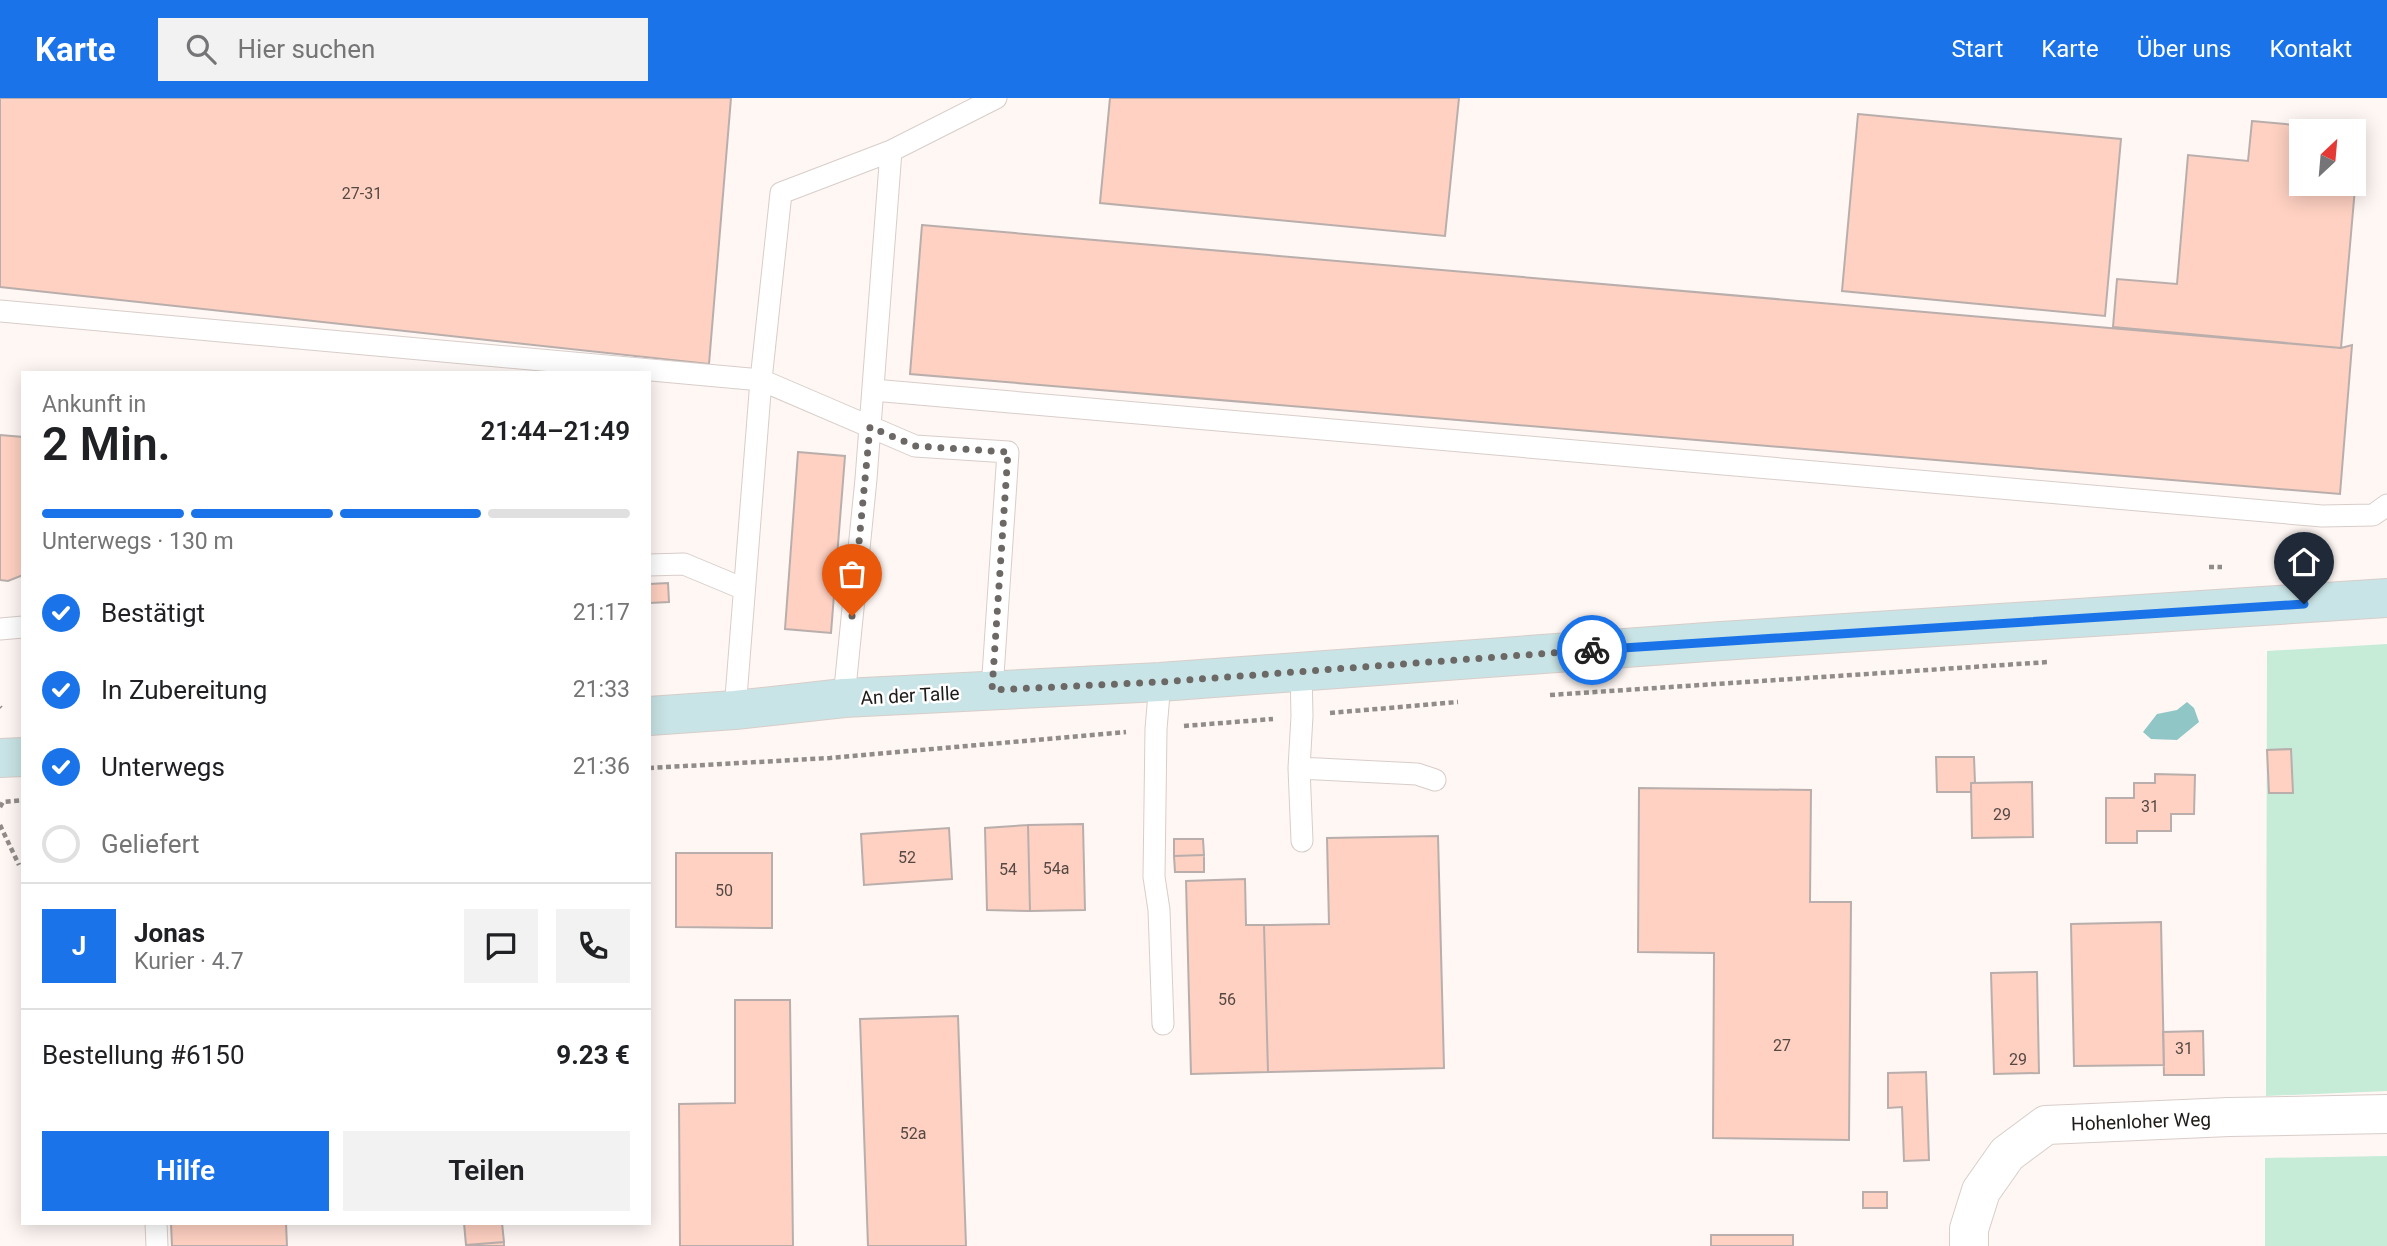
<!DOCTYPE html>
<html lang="de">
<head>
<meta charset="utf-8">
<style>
  :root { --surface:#fff; --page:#f2f2f2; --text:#202124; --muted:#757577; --line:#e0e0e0; --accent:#1a73e8 }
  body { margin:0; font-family:Roboto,sans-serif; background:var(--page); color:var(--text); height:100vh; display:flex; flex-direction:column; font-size:26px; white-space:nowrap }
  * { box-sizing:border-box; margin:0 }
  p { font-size:23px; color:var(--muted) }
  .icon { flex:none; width:38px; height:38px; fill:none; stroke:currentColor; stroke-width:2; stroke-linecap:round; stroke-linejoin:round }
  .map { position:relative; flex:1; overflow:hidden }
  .panel { position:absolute; left:21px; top:273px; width:630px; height:854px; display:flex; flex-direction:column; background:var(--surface); border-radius:0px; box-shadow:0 4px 18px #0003 }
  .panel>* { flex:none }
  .needle { width:46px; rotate:26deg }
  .buttons { position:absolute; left:2289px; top:21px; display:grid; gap:14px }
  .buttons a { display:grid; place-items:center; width:77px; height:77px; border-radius:0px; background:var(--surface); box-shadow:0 4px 18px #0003; font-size:35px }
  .pin { position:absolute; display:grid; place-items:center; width:60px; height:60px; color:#fff; margin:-72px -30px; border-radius:50% 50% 50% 0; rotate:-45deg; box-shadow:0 0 7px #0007 }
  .pin .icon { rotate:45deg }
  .courier { position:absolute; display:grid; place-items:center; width:70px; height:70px; margin:-35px; border:5px solid #1a73e8; border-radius:50%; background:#fff; color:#222; box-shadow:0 2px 9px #0007 }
  .overview em { font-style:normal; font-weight:600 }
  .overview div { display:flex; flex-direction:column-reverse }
  .overview { display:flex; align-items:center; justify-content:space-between; height:119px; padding:0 21px }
  h1 { font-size:46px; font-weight:600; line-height:52px }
  .bar { display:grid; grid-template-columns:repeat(4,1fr); gap:10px 7px; align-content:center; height:84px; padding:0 21px }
  .bar i { height:9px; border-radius:5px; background:var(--line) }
  .bar .on { background:var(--accent) }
  .bar p { grid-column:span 4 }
  .line { display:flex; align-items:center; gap:18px; padding:0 21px; border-top:2px solid var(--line) }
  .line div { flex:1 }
  .round { display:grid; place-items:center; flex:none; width:74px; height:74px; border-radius:0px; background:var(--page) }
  ol { padding:0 21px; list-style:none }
  li { display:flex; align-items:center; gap:21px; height:77px }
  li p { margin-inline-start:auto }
  li .icon { padding:7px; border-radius:50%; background:var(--accent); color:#fff; stroke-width:4 }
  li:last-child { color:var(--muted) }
  li i { width:38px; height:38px; border:4px solid var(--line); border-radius:50% }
  .action { display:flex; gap:14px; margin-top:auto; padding:14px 21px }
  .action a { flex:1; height:80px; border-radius:0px; background:var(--accent); color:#fff; font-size:28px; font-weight:600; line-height:80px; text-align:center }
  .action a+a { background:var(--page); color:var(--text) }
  header { display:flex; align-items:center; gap:42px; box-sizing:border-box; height:98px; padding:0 35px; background:var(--accent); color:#fff }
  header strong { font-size:33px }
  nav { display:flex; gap:38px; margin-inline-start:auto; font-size:24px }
  .search { width:490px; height:63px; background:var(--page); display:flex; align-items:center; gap:18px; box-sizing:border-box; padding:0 24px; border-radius:0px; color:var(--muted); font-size:26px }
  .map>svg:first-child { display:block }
  .green { fill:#c6ebd7 }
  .water { fill:#91c6c7 }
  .building { fill:#fed1c2; stroke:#b9aeab; stroke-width:2; fill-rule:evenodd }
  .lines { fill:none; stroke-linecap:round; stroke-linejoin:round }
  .lane-casing { stroke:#d8cdc9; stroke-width:23 }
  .street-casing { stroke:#d8cdc9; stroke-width:40 }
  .secondary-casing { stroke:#d8cdc9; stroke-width:40 }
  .path { stroke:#918c8a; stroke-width:4.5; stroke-dasharray:5 3.5; stroke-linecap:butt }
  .lane { stroke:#fff; stroke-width:21 }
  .street { stroke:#fff; stroke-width:38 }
  .secondary { stroke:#c9e4e6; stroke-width:38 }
  .done { stroke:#6c6866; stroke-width:7; stroke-dasharray:0 12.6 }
  .route { stroke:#1a73e8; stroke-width:9 }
  .labels { text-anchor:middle; stroke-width:5; stroke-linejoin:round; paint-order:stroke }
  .number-label { font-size:16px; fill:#564843 }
  .street-label { font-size:19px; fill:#1e1b19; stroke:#fff }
</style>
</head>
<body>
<header>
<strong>Karte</strong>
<div class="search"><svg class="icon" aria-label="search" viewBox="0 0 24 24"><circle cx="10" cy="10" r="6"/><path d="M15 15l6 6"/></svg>Hier suchen</div>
<nav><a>Start</a><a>Karte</a><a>Über uns</a><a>Kontakt</a></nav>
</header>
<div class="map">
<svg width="2387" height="1148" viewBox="0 0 2387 1148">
  <rect width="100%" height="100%" fill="#fef7f4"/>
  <path class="green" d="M2387,546V993L2266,998L2267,553Z
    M2387,1058V1148H2265V1060Z"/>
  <path class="water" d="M2187,604L2194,610L2199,624L2177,642L2151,641L2143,634L2157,616L2177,612Z"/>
  <path class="building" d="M0,0H731L709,266L0,189Z
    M1110,0H1459L1445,138L1100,105Z
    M1858,16L2121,41L2105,218L1842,193Z
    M2252,23L2360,33L2341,250L2113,229L2117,181L2177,186L2188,57L2248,63ZM2301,33H2354V86H2301Z
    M922,127L2341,250L2352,247L2340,396L910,276Z
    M0,337L23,339V477L8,483L0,482Z
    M798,354L845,358L831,535L785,531Z
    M668,485L669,504L649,505V486Z
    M2291,651L2293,695H2269L2267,652Z
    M1936,659H1974L1975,685H1971V694H1937Z
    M2155,676L2195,677L2194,716H2171V733H2137V745H2106V700H2134V685H2155Z
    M2032,684L2033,739L1972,740L1971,685Z
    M1639,690L1811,692L1810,804H1851L1849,1042L1713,1040L1714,855L1638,854Z
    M1083,726L1085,812L1030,813L1028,727Z
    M1028,727L1030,813L987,812L985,730Z
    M949,730L952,781L864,787L861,736Z
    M1438,738L1444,970L1268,974L1264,827L1329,826L1327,740Z
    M1174,741H1203L1204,757L1174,758Z
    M676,755H772V830L676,829Z
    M1204,757V774H1175L1174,758Z
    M1245,781L1246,827H1264L1268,974L1191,976L1186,783Z
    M2161,824L2164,967L2074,968L2071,826Z
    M2037,874L2039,975L1994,976L1991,875Z
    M735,902H790L793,1148H680L679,1006L735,1005Z
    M958,918L966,1148H868L860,921Z
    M2203,933L2204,977H2164L2163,934Z
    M1926,974L1929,1062L1904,1063L1902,1009L1888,1010V975Z
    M1863,1094H1887V1110H1863Z
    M171,1125H286L287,1148H172Z
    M464,1125H502L504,1144L466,1147Z
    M1711,1137H1793V1148H1711Z
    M504,1144V1148L466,1147Z"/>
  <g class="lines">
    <g class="lane-casing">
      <path id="lane" d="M0,213L761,282L781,95L891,53L996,0
        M873,292L2322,418L2373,417L2387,407
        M649,467L684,466L744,491
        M0,531L23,529
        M1301,572L1302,618L1299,670L1417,676L1435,682
        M1160,584L1156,631L1154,779L1159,812L1163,926
        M844,600L866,381L891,53
        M735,612L761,282L915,348L1008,354L992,592
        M1299,670L1302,743
        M156,1125L157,1148"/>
    </g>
    <g class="street-casing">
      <path id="street" d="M1969,1148V1131L1981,1093L2007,1056L2046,1027L2229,1019L2387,1016"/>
    </g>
    <g class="secondary-casing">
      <path id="secondary" d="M649,618L735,612L844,600L1160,584L1721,543L2387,500
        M0,660L23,659"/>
    </g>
    <path class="path" d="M2209,469H2222
      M1550,597L2048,564
      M0,609L1,610
      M1330,615L1458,604
      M1184,628L1273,621
      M649,670L830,660L1126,634
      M0,709L3,704L23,702
      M0,727L19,767"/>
    <use href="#lane" class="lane"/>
    <use href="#street" class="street"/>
    <use href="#secondary" class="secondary"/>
  </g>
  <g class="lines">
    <path class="done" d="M852,518L870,329L915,348L1008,354L992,592L1160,584L1592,552"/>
    <path class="route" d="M1592,552L2304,506"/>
  </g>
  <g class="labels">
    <g class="number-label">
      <text x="362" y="101">27-31</text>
      <text x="2150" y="714">31</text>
      <text x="2002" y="722">29</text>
      <text x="907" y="765">52</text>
      <text x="1056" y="776">54a</text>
      <text x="1008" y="777">54</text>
      <text x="724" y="798">50</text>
      <text x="1227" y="907">56</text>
      <text x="1782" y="953">27</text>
      <text x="2184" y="956">31</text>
      <text x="2018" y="967">29</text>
      <text x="913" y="1041">52a</text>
    </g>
    <g class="street-label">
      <text transform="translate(910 597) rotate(-3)" y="7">An der Talle</text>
      <text transform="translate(2141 1023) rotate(-2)" y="7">Hohenloher Weg</text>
    </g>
  </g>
</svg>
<div class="buttons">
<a><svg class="needle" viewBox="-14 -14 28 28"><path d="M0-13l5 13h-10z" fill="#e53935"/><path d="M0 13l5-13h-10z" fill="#757577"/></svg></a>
</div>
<div class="pin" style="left:852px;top:518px;background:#ea580c"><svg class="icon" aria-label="bag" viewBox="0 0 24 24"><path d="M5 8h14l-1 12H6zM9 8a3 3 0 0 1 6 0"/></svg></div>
<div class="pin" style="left:2304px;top:506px;background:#1f2937"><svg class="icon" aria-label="home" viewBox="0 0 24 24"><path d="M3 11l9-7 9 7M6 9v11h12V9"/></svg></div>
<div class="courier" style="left:1592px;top:552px"><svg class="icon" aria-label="bike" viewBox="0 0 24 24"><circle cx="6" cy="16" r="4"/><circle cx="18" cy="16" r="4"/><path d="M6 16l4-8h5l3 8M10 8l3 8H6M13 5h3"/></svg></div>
<section class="panel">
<div class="overview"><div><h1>2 Min.</h1><p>Ankunft in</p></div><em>21:44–21:49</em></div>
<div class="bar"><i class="on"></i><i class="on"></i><i class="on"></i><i></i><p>Unterwegs · 130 m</p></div>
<ol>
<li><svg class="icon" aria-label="check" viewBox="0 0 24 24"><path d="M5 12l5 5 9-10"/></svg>Bestätigt<p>21:17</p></li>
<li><svg class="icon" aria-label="check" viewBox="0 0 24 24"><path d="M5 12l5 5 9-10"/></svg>In Zubereitung<p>21:33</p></li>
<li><svg class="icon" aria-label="check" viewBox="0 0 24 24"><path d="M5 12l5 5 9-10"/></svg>Unterwegs<p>21:36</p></li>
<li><i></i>Geliefert</li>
</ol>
<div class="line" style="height:126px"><b class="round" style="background:var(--accent);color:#fff">J</b><div><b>Jonas</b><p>Kurier · 4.7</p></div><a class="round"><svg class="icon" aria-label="chat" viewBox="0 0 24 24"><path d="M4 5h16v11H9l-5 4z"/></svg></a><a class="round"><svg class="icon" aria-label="phone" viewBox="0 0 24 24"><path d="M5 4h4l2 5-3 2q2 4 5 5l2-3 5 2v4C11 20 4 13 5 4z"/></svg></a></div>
<div class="line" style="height:91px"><div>Bestellung #6150</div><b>9.23 €</b></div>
<div class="action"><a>Hilfe</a><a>Teilen</a></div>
</section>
</div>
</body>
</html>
